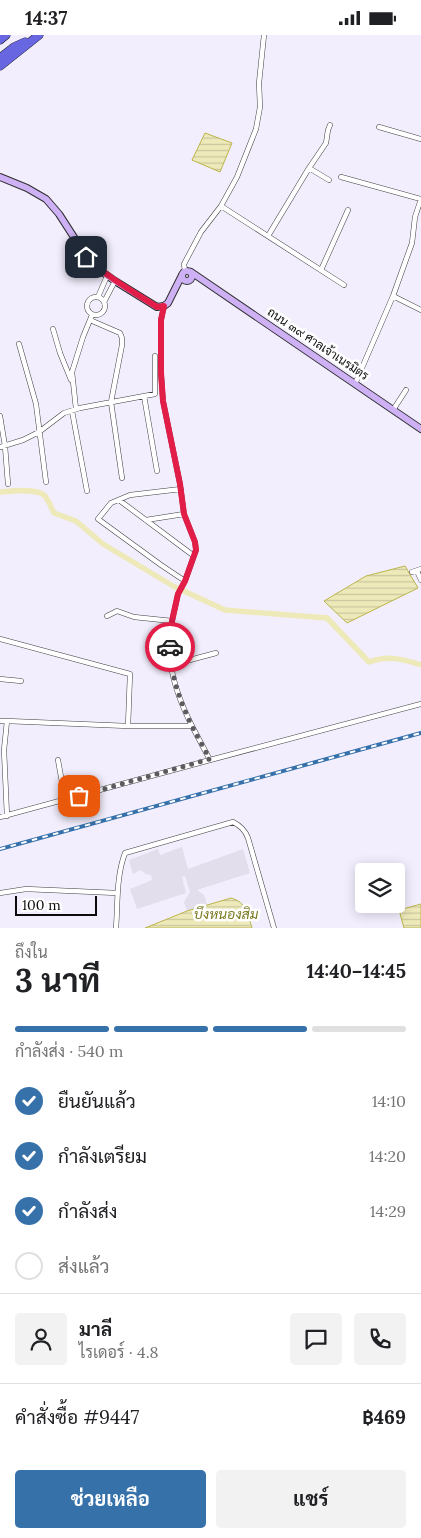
<!DOCTYPE html>
<html lang="th">
<head>
<meta charset="utf-8">
<style>
  :root { --surface:#fff; --page:#f2f2f2; --text:#202124; --muted:#757577; --line:#e0e0e0; --accent:#3771aa }
  body { margin:0; font-family:Lora,Sarabun,serif; background:var(--page); color:var(--text); height:100vh; display:flex; flex-direction:column; font-size:19px; white-space:nowrap }
  * { box-sizing:border-box; margin:0 }
  p { font-size:16px; color:var(--muted) }
  .icon { flex:none; width:28px; height:28px; fill:none; stroke:currentColor; stroke-width:2; stroke-linecap:round; stroke-linejoin:round }
  .map { position:relative; height:893px; overflow:hidden }
  .sheet { display:flex; flex-direction:column; background:var(--surface); flex:1 }
  .sheet>* { flex:none }
  .fabs { position:absolute; left:355px; top:828px; display:grid; gap:10px }
  .fabs a { display:grid; place-items:center; width:50px; height:50px; border-radius:5px; background:var(--surface); box-shadow:0 2px 12px #0003; font-size:25px }
  .scale { position:absolute; left:15px; bottom:12px; width:82px; box-sizing:border-box; padding-left:5px; border:2px solid #0c0c0c; border-top:0; font-size:14px; line-height:18px; white-space:nowrap; color:#0c0c0c; -webkit-text-stroke:4px #fff; paint-order:stroke }
  .pin { position:absolute; display:grid; place-items:center; width:42px; height:42px; color:#fff; margin:-21px; border-radius:10px; box-shadow:0 2px 8px #0006 }
  .courier { position:absolute; display:grid; place-items:center; width:50px; height:50px; margin:-25px; border:4px solid #e11d48; border-radius:50%; background:#fff; color:#222; box-shadow:0 1px 6px #0007 }
  .summary em { font-style:normal; font-weight:700 }
  .summary div { display:flex; flex-direction:column-reverse }
  .summary { display:flex; align-items:center; justify-content:space-between; height:85px; padding:0 15px }
  h1 { font-size:32px; font-weight:700; line-height:38px }
  .bar { display:grid; grid-template-columns:repeat(4,1fr); gap:8px 5px; align-content:center; height:60px; padding:0 15px }
  .bar i { height:6px; border-radius:4px; background:var(--line) }
  .bar .selected { background:var(--accent) }
  .bar p { grid-column:span 4 }
  .line { display:flex; align-items:center; gap:12px; padding:0 15px; border-top:1px solid var(--line) }
  .line div { flex:1 }
  .round { display:grid; place-items:center; flex:none; width:52px; height:52px; border-radius:5px; background:var(--page) }
  ol { padding:0 15px; list-style:none }
  li { display:flex; align-items:center; gap:15px; height:55px }
  li p { margin-inline-start:auto }
  li .icon { padding:5px; border-radius:50%; background:var(--accent); color:#fff; stroke-width:4 }
  li:last-child { color:var(--muted) }
  li i { width:28px; height:28px; border:2px solid var(--line); border-radius:50% }
  .button { display:flex; gap:10px; margin-top:auto; padding:10px 15px }
  .button a { flex:1; height:58px; border-radius:5px; background:var(--accent); color:#fff; font-size:20px; font-weight:700; line-height:58px; text-align:center }
  .button a+a { background:var(--page); color:var(--text) }
  .status { display:flex; justify-content:space-between; align-items:center; height:35px; padding:0 25px; background:var(--surface); direction:ltr }
  .status svg { height:14px; fill:currentColor }
  .map>svg:first-child { display:block }
  .plaza { fill:#e2deec }
  .water { fill:url(#water-rules); stroke:#bbb54a }
  .lines { fill:none; stroke-linecap:round; stroke-linejoin:round }
  .canal { stroke:#eee9b9; stroke-width:5.5 }
  .street-casing { stroke:#3f3f3f; stroke-width:5.5 }
  .secondary-casing { stroke:#2e2e2e; stroke-width:8 }
  .highway-casing { stroke:#1d1d1d; stroke-width:9 }
  .street { stroke:#fff; stroke-width:4.5 }
  .secondary { stroke:#ceb1f4; stroke-width:6 }
  .highway { stroke:#6867e1; stroke-width:8 }
  .rail-casing { stroke:#3771aa; stroke-width:4 }
  .rail { stroke:#fff; stroke-width:2; stroke-dasharray:5.5; stroke-linecap:butt }
  .done { stroke:#5d5b60; stroke-width:5; stroke-dasharray:0 9 }
  .route { stroke:#e11d48; stroke-width:6 }
  .labels { text-anchor:middle; stroke-width:5; stroke-linejoin:round; paint-order:stroke }
  .street-label { font-size:12px; fill:#0c0c0c; stroke:#fff }
  .water-label { font-size:14px; font-style:italic; fill:#7a7923; stroke:#fff }
</style>
</head>
<body>
<div class="status"><b>14:37</b><svg viewBox="0 0 49 12"><path d="M0 12V9h3v3zM5 12V6h3v6zM10 12V3h3v9zM15 12V0h3v12zM26 1h20v11H26zM47 4h2v5h-2z"/></svg></div>
<div class="map">
<svg width="421" height="893" viewBox="0 0 421 893">
  <defs>
    <pattern id="water-rules" width="6" height="5" patternUnits="userSpaceOnUse" patternTransform="scale(1.25)"><rect width="6" height="5" fill="#eee9b9"/><path d="M0 2.5h6" fill="none" stroke="#cbc79e"/></pattern>
  </defs>
  <rect width="100%" height="100%" fill="#f3eefd"/>
  <path class="plaza" d="M182,812L188,834L243,814L250,838L197,855L204,860L207,869L187,876L184,867L190,857L185,841L182,842L186,858L137,874L130,854L152,845L151,840L145,839L141,835L133,839L129,825L158,814L160,820Z"/>
  <path class="water" d="M205,98L232,108L220,137L192,125Z
    M405,531L418,553L347,588L324,566L366,541Z
    M231,863C246,867 248,879 252,893H145L187,876Z
    M421,869V893H404L399,875Z"/>
  <g class="lines">
    <path class="canal" d="M0,457C11,456 35,453 44,460C48,464 51,472 54,478L76,486L103,509L173,551L225,575L327,583L369,627C389,620 402,624 421,630"/>
    <g class="street-casing">
      <path id="street" d="M379,92L421,104
        M309,133L329,145
        M341,142L421,164
        M221,171L237,142L256,94L260,72L259,48L264,0
        M268,201L309,133L326,108L328,95L330,90
        M321,235L348,175
        M185,236L184,229L201,197L221,171L344,250
        M393,261L421,275
        M87 271a9 9 0 1 1 18 0a9 9 0 1 1-18 0Z
        M98,262L107,241
        M104,267L115,246
        M164,271L161,285V338L163,366L180,449L184,479L195,507L196,515L185,546L178,559L172,586
        M90,285L120,298L122,303V310L111,367L122,443
        M53,294L60,318L71,345
        M19,309L36,369L46,447
        M355,349L393,261L412,208L415,182L421,164
        M144,361L157,436
        M76,374L72,337L83,302L92,280
        M393,375L406,355
        M72,376L87,456
        M0,381L5,411L8,449
        M0,412L23,405L39,397L64,378L80,373L155,359V321
        M181,454L130,460L111,468L98,484L161,530L185,546
        M119,465L194,521
        M146,485L184,479
        M417,536L421,545
        M412,537L421,534
        M107,581L117,576L134,582L172,586L170,614L171,630
        M0,604L130,639L128,691L7,686
        M0,644L21,646
        M0,686H7L4,715L7,781
        M192,691C182,671 174,652 171,630L216,618
        M58,725L65,764
        M210,725L421,669
        M0,782L210,725L192,691H128
        M0,858L26,854L117,858
        M116,893C118,868 116,842 125,818L233,787C241,791 245,795 248,803L274,893"/>
    </g>
    <g class="secondary-casing">
      <path id="secondary" d="M0,142L27,153L46,164L59,179L86,221L98,234L115,246L157,272L164,271L168,268L182,240
        M182 241a5 5 0 1 1 10 0a5 5 0 1 1-10 0Z
        M191,237L421,394"/>
    </g>
    <g class="highway-casing">
      <path id="highway" d="M0,5L6,0
        M0,23L14,12L25,7
        M0,31L39,0"/>
    </g>
    <use href="#street" class="street"/>
    <use href="#secondary" class="secondary"/>
    <use href="#highway" class="highway"/>
    <g class="rail-casing">
      <path id="rail" d="M0,814L421,698"/>
    </g>
    <use href="#rail" class="rail"/>
  </g>
  <g class="lines">
    <path class="done" d="M79,761L210,724C190,689 171,654 170,612"/>
    <path class="route" d="M86,222C107,242 132,256 157,272L164,271L161,285V338L163,366L180,449L184,479L195,507L196,515L185,546L178,559L172,586L170,612"/>
  </g>
  <g class="labels">
    <g class="street-label">
      <text transform="translate(318 309) rotate(34)" y="4">ถนน ๓๙ ศาลเจ้าเนรมิตร</text>
    </g>
    <g class="water-label">
      <text x="226" y="884">บึงหนองสิม</text>
    </g>
  </g>
</svg>
<div class="fabs">
<a><svg class="icon" aria-label="layers" viewBox="0 0 24 24"><path d="M12 4l9 5-9 5-9-5zM3 14l9 5 9-5"/></svg></a>
</div>
<div class="scale">100 m</div>
<div class="pin" style="left:79px;top:761px;background:#ea580c"><svg class="icon" aria-label="bag" viewBox="0 0 24 24"><path d="M5 8h14l-1 12H6zM9 8a3 3 0 0 1 6 0"/></svg></div>
<div class="pin" style="left:86px;top:222px;background:#1f2937"><svg class="icon" aria-label="home" viewBox="0 0 24 24"><path d="M3 11l9-7 9 7M6 9v11h12V9"/></svg></div>
<div class="courier" style="left:170px;top:612px"><svg class="icon" aria-label="car" viewBox="0 0 24 24"><path d="M5 17H2v-5l4-1 3-4h7l3 4 3 1v5h-3M9 17h6M6 11h13"/><circle cx="7" cy="17" r="2"/><circle cx="17" cy="17" r="2"/></svg></div>
</div>
<section class="sheet">
<div class="summary"><div><h1>3 นาที</h1><p>ถึงใน</p></div><em>14:40–14:45</em></div>
<div class="bar"><i class="selected"></i><i class="selected"></i><i class="selected"></i><i></i><p>กำลังส่ง · 540 m</p></div>
<ol>
<li><svg class="icon" aria-label="check" viewBox="0 0 24 24"><path d="M5 12l5 5 9-10"/></svg>ยืนยันแล้ว<p>14:10</p></li>
<li><svg class="icon" aria-label="check" viewBox="0 0 24 24"><path d="M5 12l5 5 9-10"/></svg>กำลังเตรียม<p>14:20</p></li>
<li><svg class="icon" aria-label="check" viewBox="0 0 24 24"><path d="M5 12l5 5 9-10"/></svg>กำลังส่ง<p>14:29</p></li>
<li><i></i>ส่งแล้ว</li>
</ol>
<div class="line" style="height:90px"><a class="round"><svg class="icon" aria-label="person" viewBox="0 0 24 24"><circle cx="12" cy="8" r="4"/><path d="M4 21q1-7 8-7t8 7"/></svg></a><div><b>มาลี</b><p>ไรเดอร์ · 4.8</p></div><a class="round"><svg class="icon" aria-label="chat" viewBox="0 0 24 24"><path d="M4 5h16v11H9l-5 4z"/></svg></a><a class="round"><svg class="icon" aria-label="phone" viewBox="0 0 24 24"><path d="M5 4h4l2 5-3 2q2 4 5 5l2-3 5 2v4C11 20 4 13 5 4z"/></svg></a></div>
<div class="line" style="height:65px"><div>คำสั่งซื้อ #9447</div><b>฿469</b></div>
<div class="button"><a>ช่วยเหลือ</a><a>แชร์</a></div>
</section>
</body>
</html>
